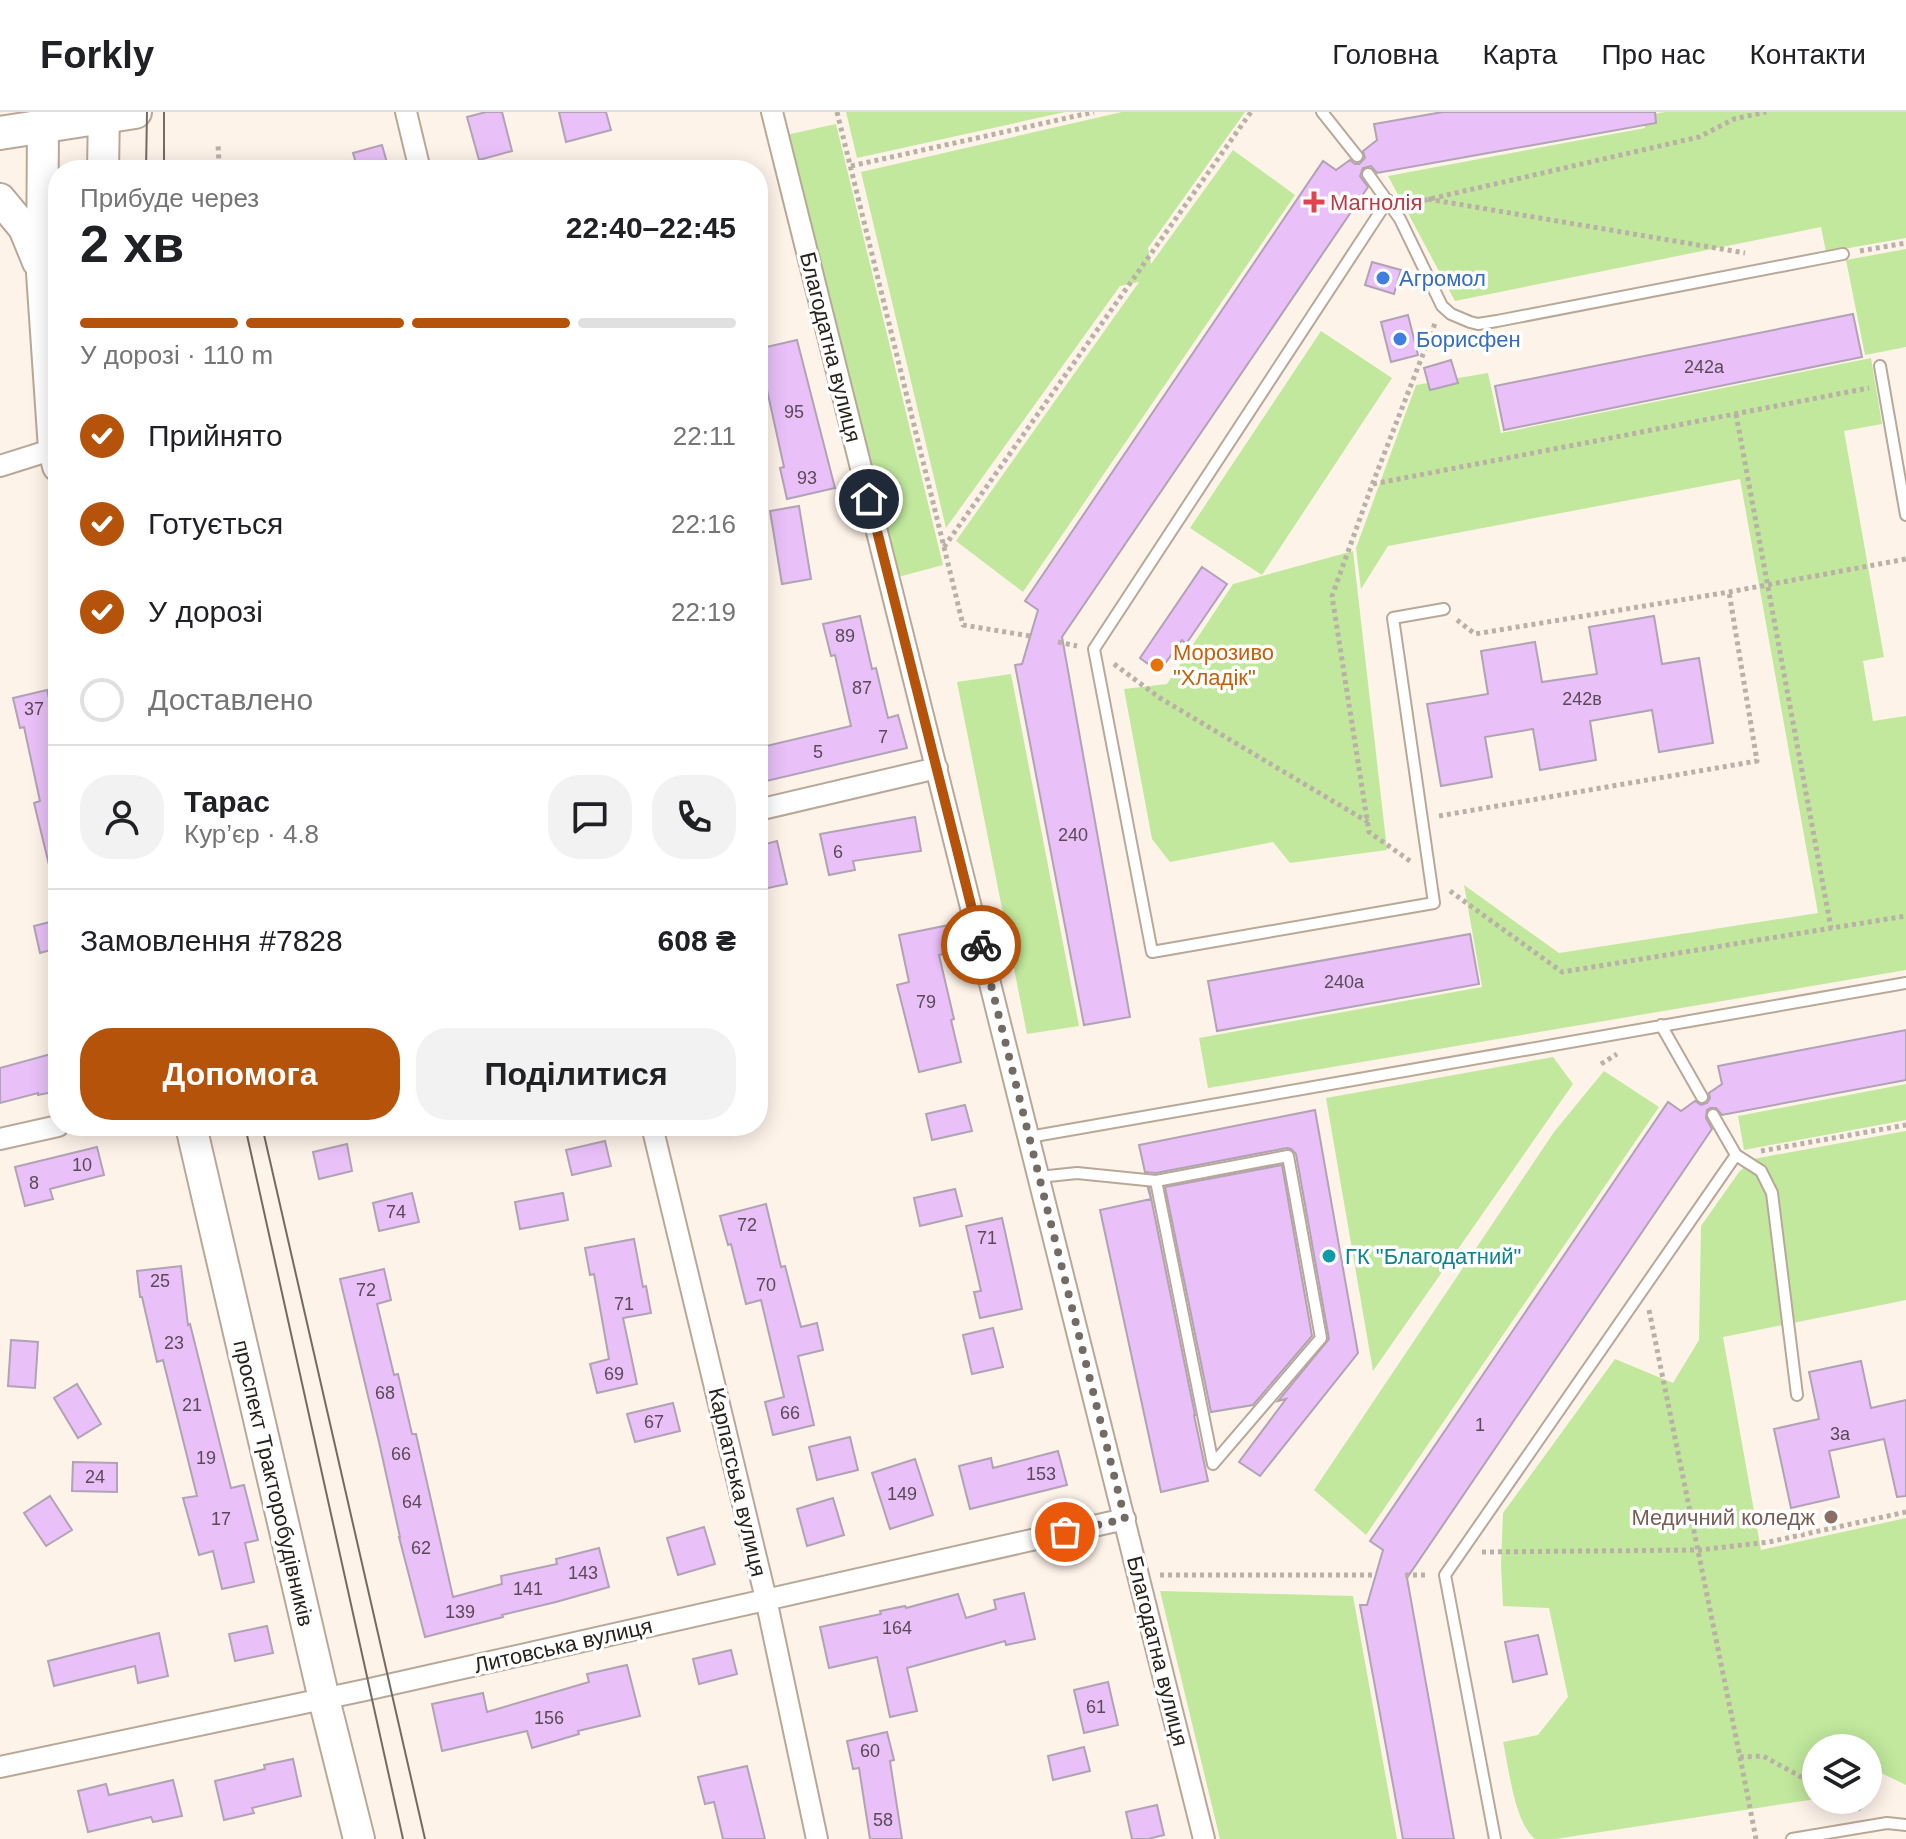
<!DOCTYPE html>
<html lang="uk">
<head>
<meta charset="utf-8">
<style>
  :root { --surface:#fff; --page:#f2f2f2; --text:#202124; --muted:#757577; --line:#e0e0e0; --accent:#b45309 }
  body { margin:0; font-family:Arial,sans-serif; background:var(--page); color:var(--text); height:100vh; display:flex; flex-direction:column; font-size:30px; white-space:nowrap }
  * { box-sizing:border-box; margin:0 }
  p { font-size:26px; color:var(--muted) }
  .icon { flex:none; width:44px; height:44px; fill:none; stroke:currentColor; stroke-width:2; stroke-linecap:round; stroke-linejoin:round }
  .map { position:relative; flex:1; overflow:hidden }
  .details { position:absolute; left:48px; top:48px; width:720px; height:976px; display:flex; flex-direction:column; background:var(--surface); border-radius:32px; box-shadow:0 4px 20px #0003 }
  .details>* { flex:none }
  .buttons { position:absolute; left:1802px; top:1622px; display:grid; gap:16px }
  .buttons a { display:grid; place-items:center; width:80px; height:80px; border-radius:50%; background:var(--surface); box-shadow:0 4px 20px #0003; font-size:40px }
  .pin { position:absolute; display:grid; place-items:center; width:68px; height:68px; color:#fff; margin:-34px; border:4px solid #fff; border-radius:50%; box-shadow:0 2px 8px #0007 }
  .courier { position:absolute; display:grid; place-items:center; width:80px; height:80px; margin:-40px; border:6px solid #b45309; border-radius:50%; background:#fff; color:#222; box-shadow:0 2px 10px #0007 }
  .headline em { font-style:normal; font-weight:700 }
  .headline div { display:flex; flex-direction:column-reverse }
  .headline { display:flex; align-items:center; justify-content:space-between; height:136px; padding:0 32px }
  h1 { font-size:52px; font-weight:700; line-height:60px }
  .bar { display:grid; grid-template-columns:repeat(4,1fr); gap:12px 8px; align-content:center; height:96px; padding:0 32px }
  .bar i { height:10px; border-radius:6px; background:var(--line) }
  .bar .active { background:var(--accent) }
  .bar p { grid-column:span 4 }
  .line { display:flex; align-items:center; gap:20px; padding:0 32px; border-top:2px solid var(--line) }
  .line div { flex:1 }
  .round { display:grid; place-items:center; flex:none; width:84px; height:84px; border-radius:32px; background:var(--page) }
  ol { padding:0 32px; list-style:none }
  li { display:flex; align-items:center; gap:24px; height:88px }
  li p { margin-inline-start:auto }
  li .icon { padding:8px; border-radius:50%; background:var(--accent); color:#fff; stroke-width:4 }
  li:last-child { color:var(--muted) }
  li i { width:44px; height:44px; border:4px solid var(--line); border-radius:50% }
  .action { display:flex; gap:16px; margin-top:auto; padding:16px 32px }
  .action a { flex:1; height:92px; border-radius:32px; background:var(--accent); color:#fff; font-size:32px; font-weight:700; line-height:92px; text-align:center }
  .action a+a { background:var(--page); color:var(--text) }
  header { display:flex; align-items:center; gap:48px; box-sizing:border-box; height:112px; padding:0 40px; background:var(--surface); border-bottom:2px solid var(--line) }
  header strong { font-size:38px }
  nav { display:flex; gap:44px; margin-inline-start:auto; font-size:28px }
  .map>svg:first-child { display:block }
  .green { fill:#c1e89d }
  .building { fill:#e9c0f8; stroke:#b0a3b4; stroke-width:2 }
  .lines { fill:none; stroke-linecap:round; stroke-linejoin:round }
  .service-casing { stroke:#b9a898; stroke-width:14 }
  .minor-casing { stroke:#b9a898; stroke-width:24 }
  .secondary-casing { stroke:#b9a898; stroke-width:34 }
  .primary-casing { stroke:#b9a898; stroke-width:36 }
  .path { stroke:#bab0a8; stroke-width:5; stroke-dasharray:4 4; stroke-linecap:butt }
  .service { stroke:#fff; stroke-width:10 }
  .minor { stroke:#fff; stroke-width:20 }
  .secondary { stroke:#fff; stroke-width:30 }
  .primary { stroke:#fff; stroke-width:32 }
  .tram { stroke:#726a63; stroke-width:2 }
  .done { stroke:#746c64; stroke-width:8; stroke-dasharray:0 14.4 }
  .route { stroke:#b45309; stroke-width:10 }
  .health-dot { fill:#e0444e; stroke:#fff; stroke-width:3 }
  .shop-dot { fill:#3f7fe0; stroke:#fff; stroke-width:3 }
  .food-dot { fill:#e8710a; stroke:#fff; stroke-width:3 }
  .culture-dot { fill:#0f9aa8; stroke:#fff; stroke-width:3 }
  .education-dot { fill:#8d6e63; stroke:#fff; stroke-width:3 }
  .labels { text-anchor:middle; stroke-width:7; stroke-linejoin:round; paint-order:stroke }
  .number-label { font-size:18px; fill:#5a4a54 }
  .health-label { font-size:22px; fill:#be3a42; stroke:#fff; text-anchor:start }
  .shop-label { font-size:22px; fill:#366cbe; stroke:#fff; text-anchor:start }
  .street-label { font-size:22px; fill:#2a231d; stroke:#fff }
  .food-label { font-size:22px; fill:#c56008; stroke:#fff; text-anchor:start }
  .culture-label { font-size:22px; fill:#0d838f; stroke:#fff; text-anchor:start }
  .education-label { font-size:22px; fill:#785e54; stroke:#fff; text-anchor:end }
</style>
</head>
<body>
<header>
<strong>Forkly</strong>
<nav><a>Головна</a><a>Карта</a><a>Про нас</a><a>Контакти</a></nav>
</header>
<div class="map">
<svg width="1906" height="1727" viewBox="0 0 1906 1727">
  <rect width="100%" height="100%" fill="#fef3e9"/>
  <path class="green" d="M846,0H1065L857,46Z
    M1122,0H1245L1148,136L1151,152L1233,38L1295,83L1023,480L956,429L1139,170L1120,174L946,416L861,60Z
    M1665,0H1906V126L1826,140L1821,115L1455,189L1388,64L1645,16L1643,4Z
    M836,12L943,453L898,465L786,23Z
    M1906,137V235L1865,243L1846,148Z
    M1321,219L1392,266L1262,463L1190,416Z
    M1871,246L1882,312L1844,319L1884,545L1863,549L1873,609L1906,604V858L1208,976L1199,926L1482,875L1464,773L1559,841L1818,801L1740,367L1388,434L1361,477L1356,436L1416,273L1488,261L1501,321Z
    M1353,439L1387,738L1290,751L1273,730L1170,750L1152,727L1124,577L1167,572L1233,472Z
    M1011,562L1079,914L1027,922L957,570Z
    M1553,945L1573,972L1373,1259L1326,986Z
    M1604,959L1659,995L1366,1423L1314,1378L1554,1020Z
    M1906,972V1008L1744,1038L1738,1004Z
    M1906,1019V1188L1723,1225L1761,1438L1906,1406V1673L1873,1657H1868V1636H1816V1687L1555,1727H1535C1514,1710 1509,1656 1503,1630L1538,1623L1568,1585L1549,1496L1503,1494L1501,1452L1503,1401L1615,1247L1673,1271L1699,1228L1701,1114L1739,1060L1753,1047Z
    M1160,1479L1353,1484L1397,1727H1220Z"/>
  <path class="building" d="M486,0H502L512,39L479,48L467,5Z
    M559,0H606L611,18L566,30Z
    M1443,0H1655L1656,11L1377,61L1371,54L1363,56L1360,64L1368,75L1062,525L1130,905L1084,913L1015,553L1022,552L1038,498L1025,489L1323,49L1336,58L1350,48L1355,52H1359L1365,46L1363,39L1377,28L1374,12Z
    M382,33L389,58H358L353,41Z
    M1372,150L1401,158L1394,182L1365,173Z
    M1853,202L1862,245L1504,318L1495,274Z
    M1408,203L1418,243L1391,250L1381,210Z
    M797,228L835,376L787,387L780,356L784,355L758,237Z
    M1451,248L1458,271L1430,278L1424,256Z
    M799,394L811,467L782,472L770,399Z
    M1202,455L1227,472L1186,532L1182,528L1159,560L1140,546Z
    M860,504L872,557L876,556L888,606L898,603L907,636L758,671V636L851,614L835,543L831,544L823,512Z
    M1654,504L1662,552L1699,546L1713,631L1659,640L1652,598L1590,609L1596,648L1540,658L1533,617L1485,625L1492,665L1441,674L1427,592L1488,582L1481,539L1535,530L1542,570L1597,562L1589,515Z
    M47,578L58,624V756L50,757L34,691L40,689L24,615L20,616L13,586Z
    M915,705L921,739L853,749L855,758L829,763L820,722Z
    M777,729L787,772L758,778V734Z
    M58,808V836L40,841L34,814Z
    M954,812L959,839L939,843L954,907L951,908L961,950L919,960L897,873L909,870L899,823Z
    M1470,822L1479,872L1217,919L1208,869Z
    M1906,918V968L1722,1003L1716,996H1710L1707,998L1706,1006L1712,1017L1407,1466L1454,1727H1403L1360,1493H1367L1383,1438L1370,1429L1668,990L1681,999L1695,989L1701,993L1707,991L1710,986L1709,981L1722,972L1718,954Z
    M58,940V979L38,983V981L0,991V956Z
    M965,993L972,1019L932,1028L926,1002Z
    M1315,998L1358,1241L1260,1364L1239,1350L1286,1287L1278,1289L1329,1227L1296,1042L1291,1037L1287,1036L1156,1061L1145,1060L1139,1033Z
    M605,1029L611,1054L572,1063L566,1038Z
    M347,1032L352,1059L319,1067L313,1040Z
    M97,1035L104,1063L50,1077L53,1087L25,1094L15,1055Z
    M1282,1053L1312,1224L1253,1293L1211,1300L1165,1075Z
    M1148,1076H1149L1195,1303H1194L1208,1369L1161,1380L1100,1098L1151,1087Z
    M955,1077L962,1104L920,1114L914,1086Z
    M412,1081L419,1110L379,1119L373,1091Z
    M563,1081L568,1108L520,1117L515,1090Z
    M766,1092L781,1155L785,1154L801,1215L817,1211L823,1238L798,1244L814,1313L773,1323L765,1290L784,1285L761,1188L746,1192L731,1132L728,1133L720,1104Z
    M1002,1106L1022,1197L980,1206L974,1180L981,1179L966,1114Z
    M634,1127L643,1175L646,1174L651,1201L623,1206L637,1272L597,1281L590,1252L609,1247L594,1162L590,1163L585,1136Z
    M181,1154L188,1213L190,1212L231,1376L244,1373L258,1428L245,1431L254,1470L222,1477L213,1439L199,1443L183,1386L197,1384L163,1248L157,1250L142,1185H140L137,1159Z
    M384,1157L391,1188L377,1192L394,1263L398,1262L412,1322H416L453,1485L502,1472L501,1464L557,1452L556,1447L599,1436L609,1475L556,1490L502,1503L503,1505L425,1525L399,1425H400L379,1330L340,1167Z
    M993,1216L1003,1255L972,1262L963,1223Z
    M11,1228L38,1230L35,1276L8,1274Z
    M1861,1249L1871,1296L1906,1288V1384L1897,1385L1884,1327L1829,1339L1839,1385L1791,1396L1774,1317L1819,1307L1809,1260Z
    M77,1272L101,1312L78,1326L54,1286Z
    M673,1291L680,1319L635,1330L627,1302Z
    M850,1325L858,1358L817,1368L809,1335Z
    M1058,1339L1067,1373L970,1397L959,1354L991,1346L993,1356Z
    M915,1347L933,1403L890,1417L872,1361Z
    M73,1350L117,1351V1380L72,1379Z
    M50,1384L72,1418L46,1434L24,1401Z
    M833,1386L844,1423L807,1434L797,1397Z
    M704,1415L715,1452L678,1463L667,1426Z
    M1024,1481L1035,1527L1006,1533L1005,1529L907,1556L917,1599L890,1605L877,1545L829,1556L820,1515L881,1502L880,1499L905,1494L906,1496L958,1482L966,1506L996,1497L994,1488Z
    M267,1514L273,1541L235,1549L229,1522Z
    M159,1521L168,1564L138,1571L135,1554L54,1574L48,1549Z
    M1538,1523L1547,1562L1513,1570L1505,1530Z
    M731,1538L737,1562L699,1572L693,1547Z
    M627,1553L640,1604L578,1619L579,1622L532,1636L527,1619L442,1639L432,1592L483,1581L487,1600L589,1570L587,1562Z
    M1108,1570L1118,1613L1084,1621L1074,1578Z
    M887,1620L894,1648L890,1649L902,1727H870L859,1656L853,1657L847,1629Z
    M1084,1635L1090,1659L1053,1668L1048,1644Z
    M293,1647L301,1684L252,1696L254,1701L224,1708L215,1669L265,1657L264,1653Z
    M747,1654L765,1727H723L714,1690L705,1692L698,1665Z
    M173,1668L182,1704L153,1710L151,1705L88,1720L78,1679L106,1672L109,1683Z
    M1157,1693L1164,1723L1148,1727H1132L1126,1700Z"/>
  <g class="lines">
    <g class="service-casing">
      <path id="service" d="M1322,0L1357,44
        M1368,62L1400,107L1442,194L1451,202L1470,210L1478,212L1497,209L1843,142
        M1388,88L1094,537L1152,840L1434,791L1393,506L1444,497
        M1880,254L1906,403
        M1661,913L1702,985
        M1029,1025L1906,871
        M1736,1043L1761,1059L1772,1081L1797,1283
        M1039,1065L1077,1061L1156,1069L1288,1044L1321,1226L1213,1352L1156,1069
        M1495,1727L1445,1463L1736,1043L1713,1003
        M1792,1727L1887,1711L1906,1713"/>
    </g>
    <g class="minor-casing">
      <path id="minor" d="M406,0L420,58
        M772,0L1204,1727
        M0,354L54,337
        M758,698L937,656
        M652,1014L766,1487L817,1727
        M0,1027L58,1014
        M0,1655L370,1577L1125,1407"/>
    </g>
    <g class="secondary-casing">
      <path id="secondary" d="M46,0L43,15L42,161L54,337L58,354
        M103,58L104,0
        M0,87L24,116L38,150
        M191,1014L324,1587L359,1727"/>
    </g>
    <g class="primary-casing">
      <path id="primary" d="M0,21L135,0"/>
    </g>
    <path class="path" d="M837,0L944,435L1251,0
      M851,54L1094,0
      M201,58L219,51L218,32
      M1428,87L1745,141
      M1408,92L1699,25L1734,7L1766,0
      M1860,139L1906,131
      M1736,302L1831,816
      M1373,372L1869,276
      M944,435L963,513L1030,524
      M1457,508L1475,522L1729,480L1906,447
      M1058,530L1077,534
      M1114,552L1160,586L1368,710
      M1439,704L1757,649L1729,480
      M1410,749L1369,720L1332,484L1372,373L1436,209
      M1450,779L1562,860L1906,804
      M1601,952L1617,942
      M1761,1039L1906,1013
      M1649,1198L1740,1645L1763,1644L1816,1673
      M1482,1440L1699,1438L1769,1430L1906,1400
      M1160,1463H1376
      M1405,1463H1428
      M1740,1645L1756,1727
      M1844,1688L1861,1697"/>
    <use href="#service" class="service"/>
    <use href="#minor" class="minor"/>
    <use href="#secondary" class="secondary"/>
    <use href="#primary" class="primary"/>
    <path class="tram" d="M146,58L147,0
      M164,58V0
      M245,1014L403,1727
      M262,1014L425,1727"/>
  </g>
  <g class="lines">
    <path class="done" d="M981,833L1125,1407L1065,1420"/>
    <path class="route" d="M869,387L981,833"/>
  </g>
  <path class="health-dot" d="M1310 78h8v8h8v8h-8v8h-8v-8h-8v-8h8z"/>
  <g class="shop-dot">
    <circle cx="1383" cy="166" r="8"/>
    <circle cx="1400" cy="227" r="8"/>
  </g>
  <circle class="food-dot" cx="1157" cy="553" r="8"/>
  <circle class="culture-dot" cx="1329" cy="1144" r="8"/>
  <circle class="education-dot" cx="1831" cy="1405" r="8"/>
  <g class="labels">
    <g class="number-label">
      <text x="1704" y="261">242а</text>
      <text x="794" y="306">95</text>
      <text x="807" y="372">93</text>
      <text x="845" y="530">89</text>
      <text x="862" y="582">87</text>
      <text x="1582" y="593">242в</text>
      <text x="34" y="603">37</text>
      <text x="883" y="631">7</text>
      <text x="818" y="646">5</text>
      <text x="1073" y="729">240</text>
      <text x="838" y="746">6</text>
      <text x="1344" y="876">240а</text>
      <text x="926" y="896">79</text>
      <text x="82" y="1059">10</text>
      <text x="34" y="1077">8</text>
      <text x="396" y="1106">74</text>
      <text x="747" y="1119">72</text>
      <text x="987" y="1132">71</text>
      <text x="160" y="1175">25</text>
      <text x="766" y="1179">70</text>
      <text x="366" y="1184">72</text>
      <text x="624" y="1198">71</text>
      <text x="174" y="1237">23</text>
      <text x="614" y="1268">69</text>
      <text x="385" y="1287">68</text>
      <text x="192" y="1299">21</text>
      <text x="790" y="1307">66</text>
      <text x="654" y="1316">67</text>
      <text x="1480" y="1319">1</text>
      <text x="1840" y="1328">3а</text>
      <text x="401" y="1348">66</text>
      <text x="206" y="1352">19</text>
      <text x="1041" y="1368">153</text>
      <text x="95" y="1371">24</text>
      <text x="902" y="1388">149</text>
      <text x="412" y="1396">64</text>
      <text x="221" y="1413">17</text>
      <text x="421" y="1442">62</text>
      <text x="583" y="1467">143</text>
      <text x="528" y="1483">141</text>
      <text x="460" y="1506">139</text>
      <text x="897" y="1522">164</text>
      <text x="1096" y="1601">61</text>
      <text x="549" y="1612">156</text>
      <text x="870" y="1645">60</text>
      <text x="883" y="1714">58</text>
    </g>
    <g class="health-label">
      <text x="1330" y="98">Магнолія</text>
    </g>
    <g class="shop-label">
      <text x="1399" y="174">Агромол</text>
      <text x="1416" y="235">Борисфен</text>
    </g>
    <g class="street-label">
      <text transform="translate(831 235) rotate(76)" y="8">Благодатна вулиця</text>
      <text transform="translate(738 1370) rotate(77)" y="8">Карпатська вулиця</text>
      <text transform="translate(274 1371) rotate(77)" y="8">проспект Тракторобудівників</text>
      <text transform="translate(563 1533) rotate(-13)" y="8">Литовська вулиця</text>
      <text transform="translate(1158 1539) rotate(76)" y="8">Благодатна вулиця</text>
    </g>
    <g class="food-label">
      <text x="1173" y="548">Морозиво<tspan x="1173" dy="25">"Хладік"</tspan></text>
    </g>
    <g class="culture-label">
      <text x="1345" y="1152">ГК "Благодатний"</text>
    </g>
    <g class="education-label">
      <text x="1815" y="1413">Медичний коледж</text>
    </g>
  </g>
</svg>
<div class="buttons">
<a><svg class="icon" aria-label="layers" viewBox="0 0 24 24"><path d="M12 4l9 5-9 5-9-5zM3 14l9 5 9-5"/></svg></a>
</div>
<div class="pin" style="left:1065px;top:1420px;background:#ea580c"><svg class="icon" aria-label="bag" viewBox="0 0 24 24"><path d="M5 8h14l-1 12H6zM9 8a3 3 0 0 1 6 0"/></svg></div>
<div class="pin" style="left:869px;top:387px;background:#1f2937"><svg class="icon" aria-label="home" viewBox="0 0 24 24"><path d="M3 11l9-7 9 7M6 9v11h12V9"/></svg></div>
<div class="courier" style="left:981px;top:833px"><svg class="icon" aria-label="bike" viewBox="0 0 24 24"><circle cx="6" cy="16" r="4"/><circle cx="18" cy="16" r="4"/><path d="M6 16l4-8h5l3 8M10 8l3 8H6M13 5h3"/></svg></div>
<section class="details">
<div class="headline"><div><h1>2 хв</h1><p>Прибуде через</p></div><em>22:40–22:45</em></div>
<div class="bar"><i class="active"></i><i class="active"></i><i class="active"></i><i></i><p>У дорозі · 110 m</p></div>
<ol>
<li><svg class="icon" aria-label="check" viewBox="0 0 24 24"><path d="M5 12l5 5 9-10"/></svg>Прийнято<p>22:11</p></li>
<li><svg class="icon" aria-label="check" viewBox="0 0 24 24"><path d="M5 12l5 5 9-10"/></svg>Готується<p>22:16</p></li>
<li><svg class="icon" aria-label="check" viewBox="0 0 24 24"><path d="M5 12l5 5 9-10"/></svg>У дорозі<p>22:19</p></li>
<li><i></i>Доставлено</li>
</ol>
<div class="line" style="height:144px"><a class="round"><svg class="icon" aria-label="person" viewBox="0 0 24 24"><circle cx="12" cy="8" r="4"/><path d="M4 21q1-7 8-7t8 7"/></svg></a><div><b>Тарас</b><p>Кур’єр · 4.8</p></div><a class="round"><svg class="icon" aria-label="chat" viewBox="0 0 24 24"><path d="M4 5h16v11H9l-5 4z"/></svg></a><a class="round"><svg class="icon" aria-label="phone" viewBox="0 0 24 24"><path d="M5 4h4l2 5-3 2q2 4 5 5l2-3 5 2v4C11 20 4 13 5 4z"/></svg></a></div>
<div class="line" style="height:104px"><div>Замовлення #7828</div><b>608 ₴</b></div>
<div class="action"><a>Допомога</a><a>Поділитися</a></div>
</section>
</div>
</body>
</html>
